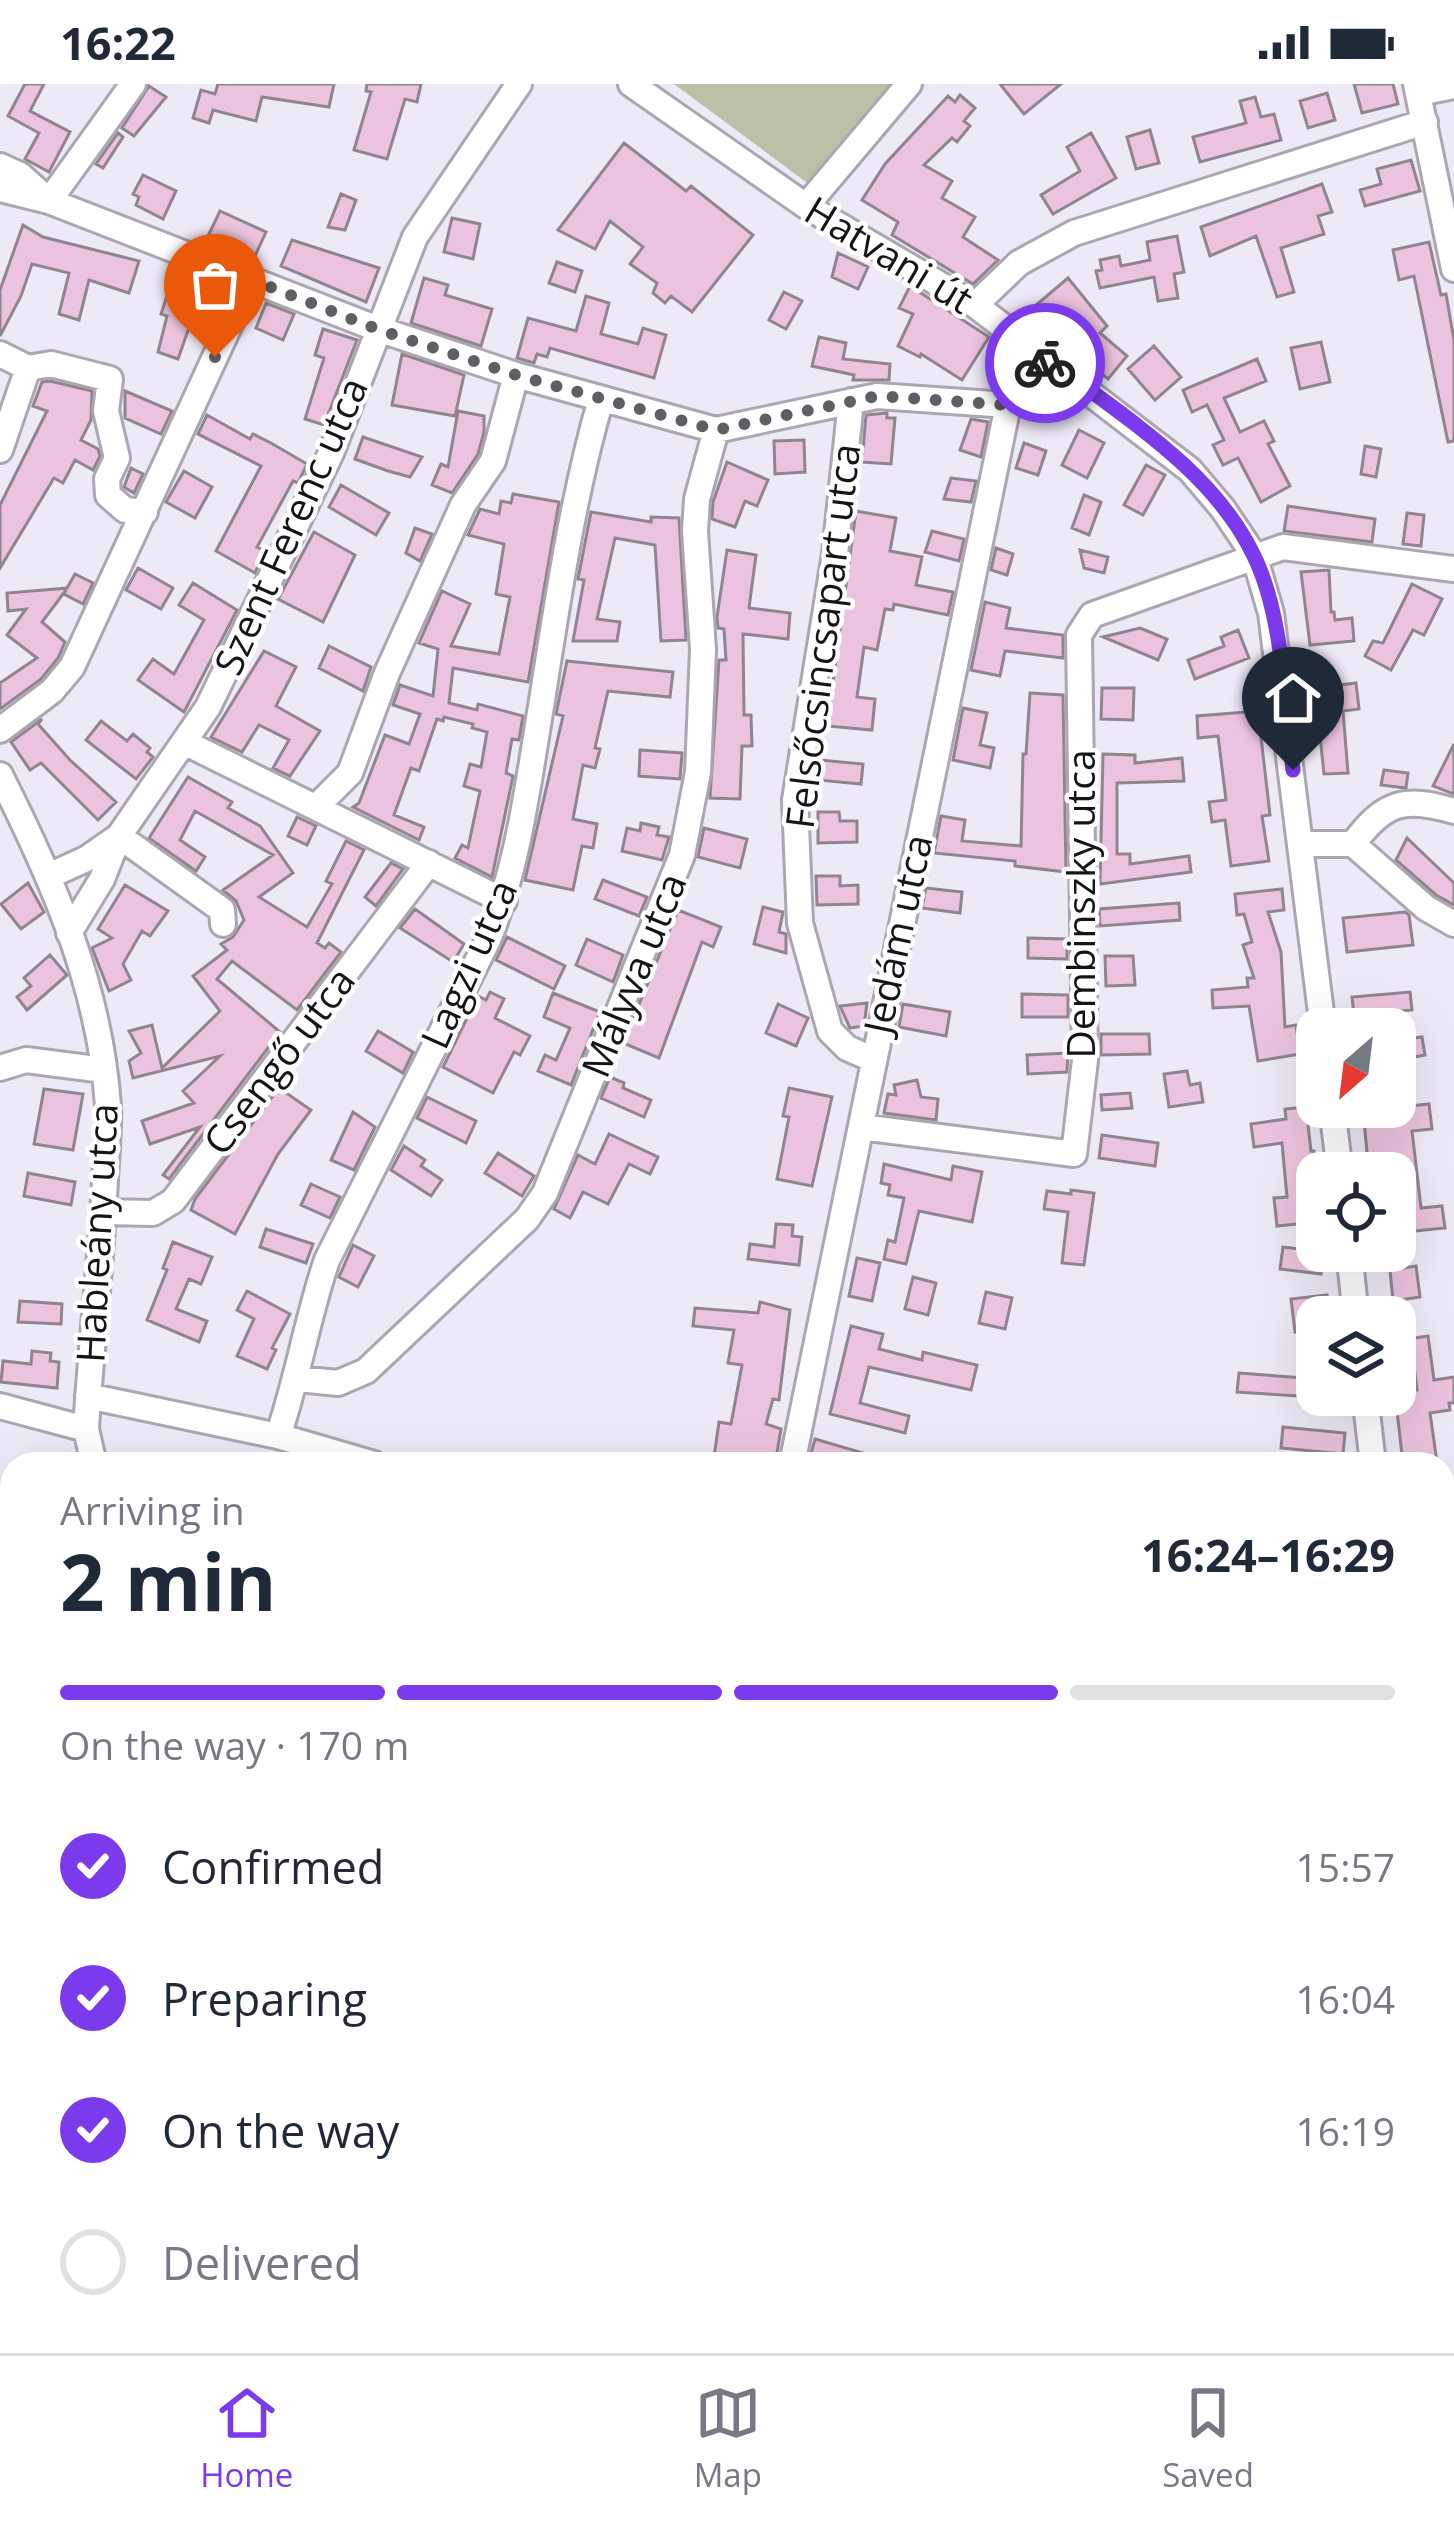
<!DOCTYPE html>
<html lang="en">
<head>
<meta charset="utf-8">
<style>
  :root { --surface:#fff; --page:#f2f2f3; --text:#1f2937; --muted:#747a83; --line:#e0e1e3; --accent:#7c3aed }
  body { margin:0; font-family:"Open Sans",sans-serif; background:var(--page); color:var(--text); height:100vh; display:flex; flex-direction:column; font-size:45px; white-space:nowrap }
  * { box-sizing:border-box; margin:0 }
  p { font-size:39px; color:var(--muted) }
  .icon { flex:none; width:66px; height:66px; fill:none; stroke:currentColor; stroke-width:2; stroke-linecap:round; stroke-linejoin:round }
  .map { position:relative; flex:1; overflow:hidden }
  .side { position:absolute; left:0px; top:1368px; width:1455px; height:903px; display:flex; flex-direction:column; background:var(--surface); border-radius:36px 36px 0 0; box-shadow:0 12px 48px #0002 }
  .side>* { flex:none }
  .needle { width:78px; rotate:208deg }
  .controls { position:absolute; left:1296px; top:924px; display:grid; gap:24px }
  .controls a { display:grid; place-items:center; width:120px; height:120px; border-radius:24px; background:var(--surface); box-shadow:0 12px 48px #0002; font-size:60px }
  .pin { position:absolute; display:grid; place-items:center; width:102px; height:102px; color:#fff; margin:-123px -51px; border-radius:50% 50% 50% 0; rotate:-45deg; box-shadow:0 0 12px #0007 }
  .pin .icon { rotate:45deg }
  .courier { position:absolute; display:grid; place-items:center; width:120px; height:120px; margin:-60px; border:9px solid #7c3aed; border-radius:50%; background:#fff; color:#222; box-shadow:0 3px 15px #0007 }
  .overview em { font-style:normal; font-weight:700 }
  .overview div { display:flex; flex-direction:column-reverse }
  .overview { display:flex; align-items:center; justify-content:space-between; height:204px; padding:0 60px }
  h1 { font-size:78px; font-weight:700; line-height:90px }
  .bar { display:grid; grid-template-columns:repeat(4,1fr); gap:18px 12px; align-content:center; height:144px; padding:0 60px }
  .bar i { height:15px; border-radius:9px; background:var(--line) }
  .bar .active { background:var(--accent) }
  .bar p { grid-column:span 4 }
  ol { padding:0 60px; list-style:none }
  li { display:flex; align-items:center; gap:36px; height:132px }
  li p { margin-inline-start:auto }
  li .icon { padding:12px; border-radius:50%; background:var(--accent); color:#fff; stroke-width:4 }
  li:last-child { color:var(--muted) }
  li i { width:66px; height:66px; border:6px solid var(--line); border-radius:50% }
  .status { display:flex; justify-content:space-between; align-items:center; height:84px; padding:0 60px; background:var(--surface); direction:ltr }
  .status svg { height:33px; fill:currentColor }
  .menu { display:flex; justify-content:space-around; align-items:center; height:168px; border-top:3px solid var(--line); background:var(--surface); font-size:33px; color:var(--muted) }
  .menu a { display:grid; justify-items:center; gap:6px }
  .menu .active { color:var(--accent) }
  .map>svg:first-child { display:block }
  .built { fill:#e4ddf0 }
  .green { fill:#bac0a6 }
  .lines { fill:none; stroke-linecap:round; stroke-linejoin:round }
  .river { stroke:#8096b9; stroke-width:36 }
  .building { fill:#ecc3de; stroke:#90858c; stroke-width:3 }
  .street-casing { stroke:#aba6b2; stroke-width:30 }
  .street { stroke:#fff; stroke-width:24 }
  .done { stroke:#605e65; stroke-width:12; stroke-dasharray:0 21.6 }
  .route { stroke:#7c3aed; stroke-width:15 }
  .labels { text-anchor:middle; stroke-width:9; stroke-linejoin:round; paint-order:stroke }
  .street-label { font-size:39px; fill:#141317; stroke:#fff }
</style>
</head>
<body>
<div class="status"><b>16:22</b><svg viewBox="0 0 49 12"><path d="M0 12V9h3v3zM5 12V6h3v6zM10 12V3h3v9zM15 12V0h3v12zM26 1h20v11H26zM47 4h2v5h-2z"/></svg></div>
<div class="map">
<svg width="1454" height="2269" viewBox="0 0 1454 2269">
  <rect width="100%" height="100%" fill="#eee9f6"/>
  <path class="built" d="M1454,2077V2269H1223L1224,2259H1443V2083Z"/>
  <path class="green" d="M674,0H897L810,101Z"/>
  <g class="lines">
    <path class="river" d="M1443,1639L1454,1636
      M183,2269L199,2259"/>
  </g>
  <path class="building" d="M25,0H44L30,27L70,48L49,88L25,75L39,49L8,32Z
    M218,0H334L329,23L262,13L256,37L213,26L209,39L193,34L201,6L215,10Z
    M367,0H421L417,18L405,15L387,75L354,66L371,8L366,7Z
    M1000,0H1061L1024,30Z
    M1354,0H1393L1398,20L1362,29Z
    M149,2L166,13L134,52L122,44Z
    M1327,9L1335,36L1308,44L1300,17Z
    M960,11L975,24L964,37L970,42L957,58L952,54L924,81L952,97L942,114L975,133L963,153L998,176L973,200L892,151L898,138L862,116L885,80L948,12L955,18Z
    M1255,13L1261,33L1274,30L1281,56L1200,78L1193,53L1246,39L1240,17Z
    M1150,46L1159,79L1136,85L1127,53Z
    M118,49L123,53L103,84L96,80Z
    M1091,49L1116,94L1053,130L1041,111L1080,87L1067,63Z
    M624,59L686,107L691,102L753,151L692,228L671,212L665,219L653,209L657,199L630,180L643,163L610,137L595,165L558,146Z
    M1411,76L1420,107L1365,122L1360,106L1381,100L1377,85Z
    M143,91L176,107L163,135L136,121L139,113L133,110Z
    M1322,100L1332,128L1318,132L1324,150L1281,164L1294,208L1277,213L1256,152L1210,172L1201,143Z
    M341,110L356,116L345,146L328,143Z
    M220,127L266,148L255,172L208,152Z
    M452,134L480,140L473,175L444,168Z
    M23,141L43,153L139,177L129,209L89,196L79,236L59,230L69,189L32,180L21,212L0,252V206Z
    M1177,152L1184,188L1174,190L1178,214L1158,217L1154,193L1100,204L1096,187L1102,186L1100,176L1119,172L1121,182L1150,176L1147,158Z
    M292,156L379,184L366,218L281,182Z
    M1429,158L1441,211L1446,210L1454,256V357L1448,358L1414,192L1399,196L1393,166Z
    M838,169L868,183L858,205L832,193Z
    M557,178L582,187L575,208L549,199Z
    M174,190L227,207L210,243L192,235L178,275L158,268L167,232L161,230Z
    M424,194L448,201L445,211L492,225L481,262L411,239Z
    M1068,194L1107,242L1100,249L1127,272L1108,295L1091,281L1096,276L1057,233L1042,245L1028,228Z
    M910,202L989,253L962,296L921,270L920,273L898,262L913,230L899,224Z
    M784,208L802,217L786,245L769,236Z
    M586,212L609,219L601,250L638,260L643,244L666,251L654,294L550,264L547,273L537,270L534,279L517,274L528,234L576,247Z
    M266,219L294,230L283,256L256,244Z
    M323,245L357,256L324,341L305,335L324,274L315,271Z
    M819,253L846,259L843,275L890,280L889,296H853L854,291L812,282Z
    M1321,258L1330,298L1300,305L1291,264Z
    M1154,262L1181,293L1155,316L1128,285Z
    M402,270L464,291L455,332L392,321Z
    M1257,275L1266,297L1224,314L1240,348L1264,337L1274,357L1268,360L1290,402L1261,418L1238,374L1223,381L1213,361L1224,356L1207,321L1192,328L1183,306Z
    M50,297L92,307L91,336L81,356L98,365L100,372L93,386L75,376L63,399L54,394L0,484V421L47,327L33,322L42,298Z
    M125,307L172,327L161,350L125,334Z
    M458,327L484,332V348L478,370L452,409L432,401L441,380L448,383Z
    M887,329V334H895L891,380L862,378L866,331Z
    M207,331L250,355L253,350L271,359L307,380L298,399L293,397L257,463L265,467L255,489L216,467L261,382L198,350Z
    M971,335L988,338L981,373L960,366Z
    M1079,346L1104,359L1087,394L1062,381Z
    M363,353L422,373L410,393L388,387L355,375Z
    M804,356L805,388L775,390L774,357Z
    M1024,359L1046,367L1038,391L1016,384Z
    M1365,362L1381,365L1376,393L1361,390Z
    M727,378L768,396L757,422L745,417L735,443L712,435L713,418Z
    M1146,381L1165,391L1143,431L1124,421Z
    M131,384L143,390L134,409L124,403Z
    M184,387L212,403L195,434L166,418Z
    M951,394L976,397L971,418L944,415Z
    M341,401L389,429L376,451L329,423Z
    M513,410L559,418L528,598L453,584L449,619L477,626L478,620L523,632L519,656L512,655L506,689L513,692L492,793L455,774L462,761L468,764L480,707L464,702L470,680L481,683L487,648L472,644L473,640L444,633L443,637L437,635L419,687L411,684L394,731L424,743L419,756L353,723L359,719L385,651L409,660L420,630L393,621L400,601L433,612L438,565L419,559L442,507L470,520L451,562L499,570L510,513L496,510L504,460L468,451L480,425L499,430L501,417L511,419Z
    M1084,411L1101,418L1089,451L1072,444Z
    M1288,422L1375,435L1372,458L1284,447Z
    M856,427L896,434L890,467L922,473L916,501L953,508L948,531L894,520L893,526L885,525L877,566L864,563L857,613L875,615L872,646L827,642Z
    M591,428L651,438V433L679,434L686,556L661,557L655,461L615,454L597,535L620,538L617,557H573L584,496L578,495Z
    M1407,429L1424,431L1421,462L1403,460Z
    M415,444L432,450L420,477L406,469Z
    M932,447L964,455L959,477L925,468Z
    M314,448L355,471L323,538L278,515Z
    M996,464L1013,470L1007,491L991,486Z
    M727,466L756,471L749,524L790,529L788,555L743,550L744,631H751L752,662H742L740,715L710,714L719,576H726L724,545L718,544L717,533Z
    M1080,466L1108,473L1104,489L1084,484Z
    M138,484L173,504L161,525L126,506Z
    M1329,486L1331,528H1334L1335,536L1352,534L1354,557L1310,561L1301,488Z
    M75,490L93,499L83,520L64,510L66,506L42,538L65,558L58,574L41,595L0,625V599L37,574L7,551L26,525L8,527L7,509L67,504Z
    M193,499L237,526L184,628L138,596L153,575L174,590L204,536L179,521Z
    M1412,500L1442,515L1424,551L1413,546L1391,586L1365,572L1373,557L1383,559Z
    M985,518L1010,524L1006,544L1063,551V574L1005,567L1000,592L971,586Z
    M1140,544L1167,555L1158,576L1103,553Z
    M1238,546L1249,574L1195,595L1188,576L1224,562L1221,553Z
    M329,562L371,583L363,607L319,584Z
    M264,567L296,583L276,622L320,647L290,692L273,684L289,656L259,641L242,668L211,653Z
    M567,577L673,588L670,613L608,607L595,664L600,665L595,684L583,681L573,735L597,740L593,764L582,762L573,806L525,796L563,632L556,630Z
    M1356,599L1359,625L1343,627L1348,689L1324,690L1315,604Z
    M1102,604H1134L1133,636L1101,635Z
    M1030,609L1063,611L1066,788L1015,782V777L934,769L941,732L965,736L962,757L1021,762L1023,670H1026Z
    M963,624L987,629L980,661L994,664L990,684L953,676Z
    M1258,627L1270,731L1262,732L1269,777L1231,782L1225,736L1212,738L1209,718L1226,716L1218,652L1198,654L1197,632Z
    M42,635L38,640L70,676L116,718L98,736L41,679L30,686L11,658Z
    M101,637L127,657L133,650L150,664L147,668L153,673L136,695L86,656Z
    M1454,660V710L1433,702Z
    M640,666L682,669L680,695L639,692Z
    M1103,670L1135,671V679L1182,674L1184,697L1117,699V770H1130V780L1189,772L1191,788L1100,800Z
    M820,676L863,680L861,700L818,696Z
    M1384,686L1408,689L1406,704L1381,701Z
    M188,693L232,718L228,724L260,742L293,789L259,813L307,843L332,800L326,797L346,757L364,766L317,859L325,864L329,859L341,868L297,926L232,877L217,895L280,948L169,1095L163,1091L200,1043L150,1060L142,1037L194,1019L183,1007L220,972L133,994L129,977L141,969L129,947L152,941L162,984L220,927L193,892L227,866L221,860L233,853L244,836L236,817L223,806L273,771L195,727L180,756L205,773L196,787L149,754Z
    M818,728H839L840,737H857V758L818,759Z
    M297,733L316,742L307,761L288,752Z
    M641,739L659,743L657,751L669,753L662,776L622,767L627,744L640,747Z
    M704,744L747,755L740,784L698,773Z
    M1407,754L1454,799V821L1436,811L1396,776Z
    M391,779L403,785L376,822L365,813Z
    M816,792H840V802L858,801V820L817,821Z
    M603,796L647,813L639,832L595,815Z
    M28,799L44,828L21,845L1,820Z
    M125,801L168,827L150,852L142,847L123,880L131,896L109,907L92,864L112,854L98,845Z
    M926,804L962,808L960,829L922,824Z
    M1282,805L1284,826L1268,828L1281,868L1285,943L1296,941L1300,970L1258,977L1249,922L1213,924L1212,906L1248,903L1247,894H1254L1243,861L1252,858L1244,830L1237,831L1235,810Z
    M1179,819L1180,836L1100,842L1099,825Z
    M763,823L783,828L779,848L786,850V869L754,860Z
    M415,825L464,860L453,878L400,844Z
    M678,826L721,843L713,863L702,858L659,974L623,959Z
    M1405,828L1409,831L1413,861L1347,868L1343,834Z
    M507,853L565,882L554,905L496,876Z
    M1028,854L1067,855V875L1028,874Z
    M587,855L623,871L613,898L576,881Z
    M50,871L67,891L27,926L17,913L31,902L24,894Z
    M1105,872H1133L1135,901L1106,902Z
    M490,908L504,915L495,934L530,952L520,971L514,968L493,1009L443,983L478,912L486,916Z
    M1410,908L1412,926L1354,931L1352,913Z
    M553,909L600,928L571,1001L538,987L545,971L556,976L570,944L544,933Z
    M1022,910L1068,911V933H1022Z
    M867,919L864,942L850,944L840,922Z
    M778,920L808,934L796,962L766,949Z
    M903,920L950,928L946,952L899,943Z
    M378,947L413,968L403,989L366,967Z
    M1101,950H1149L1150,970L1101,971Z
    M1422,953L1425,971L1403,975L1400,956Z
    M1068,969L1067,988L1028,990L1027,971Z
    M1187,987L1190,1001L1200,999L1203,1018L1169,1023L1164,990Z
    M610,993L624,999L623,1004L651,1016L644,1033L601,1014Z
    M917,996L921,1013L938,1015L936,1036L884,1029L888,1010L896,1011L894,1001Z
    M279,1004L311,1026L278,1070L235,1150L191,1126L195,1115Z
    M789,1004L832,1013L812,1102L777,1095L789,1033L783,1032Z
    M44,1005L83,1010L73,1066L34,1060Z
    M1130,1009L1132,1024L1102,1026L1101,1011Z
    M427,1013L476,1037L466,1059L417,1034Z
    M1429,1020L1432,1045L1412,1047L1421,1124L1442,1122L1445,1144L1395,1149V1089H1369L1363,1027Z
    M1306,1023L1311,1067H1314L1317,1138L1277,1142L1274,1114L1287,1113L1282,1059L1254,1063L1251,1040L1286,1035L1285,1025Z
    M353,1028L375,1043L354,1086L331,1076Z
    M609,1050L658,1073L650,1090L629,1080L608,1120L583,1108L570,1134L554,1125L578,1071L595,1080Z
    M1102,1051L1158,1059L1155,1082L1099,1074Z
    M404,1062L425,1076L421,1082L442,1096L431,1112L391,1086Z
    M498,1069L534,1092L522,1112L485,1089Z
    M884,1080L951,1096L953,1082L982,1088L972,1138L919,1127L906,1180L884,1175L888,1156L895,1158L904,1114L888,1111L890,1101L881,1099Z
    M28,1089L75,1098L71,1121L24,1112Z
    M311,1100L340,1113L330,1134L301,1121Z
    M1071,1106L1094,1109L1084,1181L1062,1179L1068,1128L1044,1125L1047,1107L1071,1110Z
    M776,1140L793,1141L792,1152L802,1153L799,1181L748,1175L750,1160L774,1163Z
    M266,1145L313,1160L306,1179L260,1163Z
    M173,1158L212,1173L201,1200L189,1195L176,1225L207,1237L199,1258L147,1236L167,1186L163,1184Z
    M353,1161L374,1172L358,1203L339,1193Z
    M1283,1163L1324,1168L1321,1190L1280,1185Z
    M857,1174L880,1179L872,1217L849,1212Z
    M1416,1182L1420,1213L1393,1217L1390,1186Z
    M913,1193L936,1199L928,1231L905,1225Z
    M247,1207L290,1230L272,1264L276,1266L267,1285L237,1272L254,1235L237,1226Z
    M986,1208L1012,1214L1005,1245L979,1239Z
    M1327,1211L1329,1233H1317V1246L1295,1248L1291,1215Z
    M20,1217L62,1220L61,1240L18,1238Z
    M760,1218L790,1226L779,1316L773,1315L766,1340L781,1345L775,1380H713L719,1338L731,1340L742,1281L728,1279L734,1246L693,1242L695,1224L758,1229Z
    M851,1242L883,1250L879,1265L922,1276L923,1268L977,1281L971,1306L869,1283L860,1319L909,1332L905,1349L830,1330Z
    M1428,1252L1434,1296L1454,1293V1319H1449L1450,1326L1430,1329L1437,1378L1403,1380L1395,1309L1417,1306L1413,1273L1395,1275V1257Z
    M32,1267L51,1269L50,1277L59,1278L57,1304L1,1298L3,1277L31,1280Z
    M1239,1289L1317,1295V1310L1299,1312L1237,1308Z
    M1283,1343L1345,1349L1343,1370L1281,1364Z
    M815,1355L887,1376V1380L809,1377Z"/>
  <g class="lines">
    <g class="street-casing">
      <path id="street" d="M631,0L806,122L975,221L1190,386L1223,425L1254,471L1271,529L1323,945
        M1416,0L1454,185
        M1419,9L1454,2
        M0,82L20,91L49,117L378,245L516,291L716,346L877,312L1008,321L1020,315L1048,275
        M0,105L49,117L133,0
        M806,122L909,0
        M975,221L1019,179L1074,149L1425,38
        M0,270L28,284L51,280L110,295L106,327L117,374L107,395L108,411L125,426L145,428
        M851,317L835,470L795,716L800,839L830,947L847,964L872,975
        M0,366L28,284
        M0,646L52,607L72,583L251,195
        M184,658L504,817
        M0,691C53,796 100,903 108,1022C109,1047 106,1072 105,1096C101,1179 91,1262 86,1345L94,1380
        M316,723L350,689L387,589L463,421L493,377L516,291
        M1302,760H1353L1426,824L1454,840
        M1353,760C1384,718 1404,712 1454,727
        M51,791L86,775L119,752L208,623L331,369L415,153L519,0
        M69,849L102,795L119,752L222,826L223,840
        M0,984L26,976L104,986
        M1332,1023L1340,1089
        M861,1043L1074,1070L1085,976L1079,551L1092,531L1283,463L1454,485
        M104,1128L153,1129L173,1117L429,779
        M1349,1167L1356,1233
        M298,1295L338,1299L366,1287L527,1135L545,1109L682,771L698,688L703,565L695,447L697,415L716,346
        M1365,1311L1373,1380
        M88,1312L278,1352L374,1380
        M0,1322L86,1345
        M278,1352C298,1294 307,1234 327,1176L488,856C516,787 526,715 538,641C556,531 570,422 601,315
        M792,1380L1008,321
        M1443,1515L1454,1514
        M1443,1743L1454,1742
        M0,1841L12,1854
        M0,1896L12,1893
        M0,2198L12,2168
        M1211,2259L1212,2269
        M1039,2269L1056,2259"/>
    </g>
    <use href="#street" class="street"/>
  </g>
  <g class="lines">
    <path class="done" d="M215,273L250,195L377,245L516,291L716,346L877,312L1008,321L1020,315L1045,279"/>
    <path class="route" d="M1045,279L1048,275C1120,331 1212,385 1253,470C1283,529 1285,620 1293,686"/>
  </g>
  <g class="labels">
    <g class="street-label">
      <text transform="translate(889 171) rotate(31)" y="14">Hatvani út</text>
      <text transform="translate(291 442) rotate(-66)" y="14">Szent Ferenc utca</text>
      <text transform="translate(823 552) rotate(-83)" y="14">Felsőcsincsapart utca</text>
      <text transform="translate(1081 820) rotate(-90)" y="14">Dembinszky utca</text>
      <text transform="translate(898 850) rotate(-78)" y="14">Jedám utca</text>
      <text transform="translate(469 880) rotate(-66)" y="14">Lagzi utca</text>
      <text transform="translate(634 891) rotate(-68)" y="14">Mályva utca</text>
      <text transform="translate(279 977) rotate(-53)" y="14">Csengő utca</text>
      <text transform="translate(97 1149) rotate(-87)" y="14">Hableány utca</text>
    </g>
  </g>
</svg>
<div class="controls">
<a><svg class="needle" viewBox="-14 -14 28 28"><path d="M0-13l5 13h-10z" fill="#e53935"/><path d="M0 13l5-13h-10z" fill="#747a83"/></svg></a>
<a><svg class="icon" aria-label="locate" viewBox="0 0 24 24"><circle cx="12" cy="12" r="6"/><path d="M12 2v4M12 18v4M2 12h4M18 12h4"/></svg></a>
<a><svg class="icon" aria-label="layers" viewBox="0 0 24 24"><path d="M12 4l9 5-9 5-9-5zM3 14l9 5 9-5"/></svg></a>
</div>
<div class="pin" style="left:215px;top:273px;background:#ea580c"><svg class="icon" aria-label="bag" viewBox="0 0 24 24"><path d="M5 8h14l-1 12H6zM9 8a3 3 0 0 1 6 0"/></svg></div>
<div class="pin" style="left:1293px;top:686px;background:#1f2937"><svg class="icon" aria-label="home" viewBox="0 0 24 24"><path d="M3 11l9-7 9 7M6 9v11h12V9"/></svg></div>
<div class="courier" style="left:1045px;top:279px"><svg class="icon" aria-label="bike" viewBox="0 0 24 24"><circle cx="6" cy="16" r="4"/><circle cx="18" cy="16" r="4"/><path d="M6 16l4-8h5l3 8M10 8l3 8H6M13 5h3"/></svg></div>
<section class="side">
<div class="overview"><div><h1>2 min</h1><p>Arriving in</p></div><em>16:24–16:29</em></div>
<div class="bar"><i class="active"></i><i class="active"></i><i class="active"></i><i></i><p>On the way · 170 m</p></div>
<ol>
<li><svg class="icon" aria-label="check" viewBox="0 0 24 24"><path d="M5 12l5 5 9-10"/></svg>Confirmed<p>15:57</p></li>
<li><svg class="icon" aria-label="check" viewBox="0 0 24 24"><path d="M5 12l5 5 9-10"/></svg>Preparing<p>16:04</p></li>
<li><svg class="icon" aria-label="check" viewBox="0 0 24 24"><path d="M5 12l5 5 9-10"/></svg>On the way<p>16:19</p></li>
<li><i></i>Delivered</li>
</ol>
</section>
</div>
<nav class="menu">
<a class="active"><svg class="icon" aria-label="home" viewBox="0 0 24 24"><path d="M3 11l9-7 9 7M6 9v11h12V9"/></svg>Home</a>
<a><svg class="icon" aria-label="map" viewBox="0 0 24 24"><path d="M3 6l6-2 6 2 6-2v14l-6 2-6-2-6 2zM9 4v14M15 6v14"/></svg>Map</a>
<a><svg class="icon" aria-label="saved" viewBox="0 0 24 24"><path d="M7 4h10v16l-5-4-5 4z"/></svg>Saved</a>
</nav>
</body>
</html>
